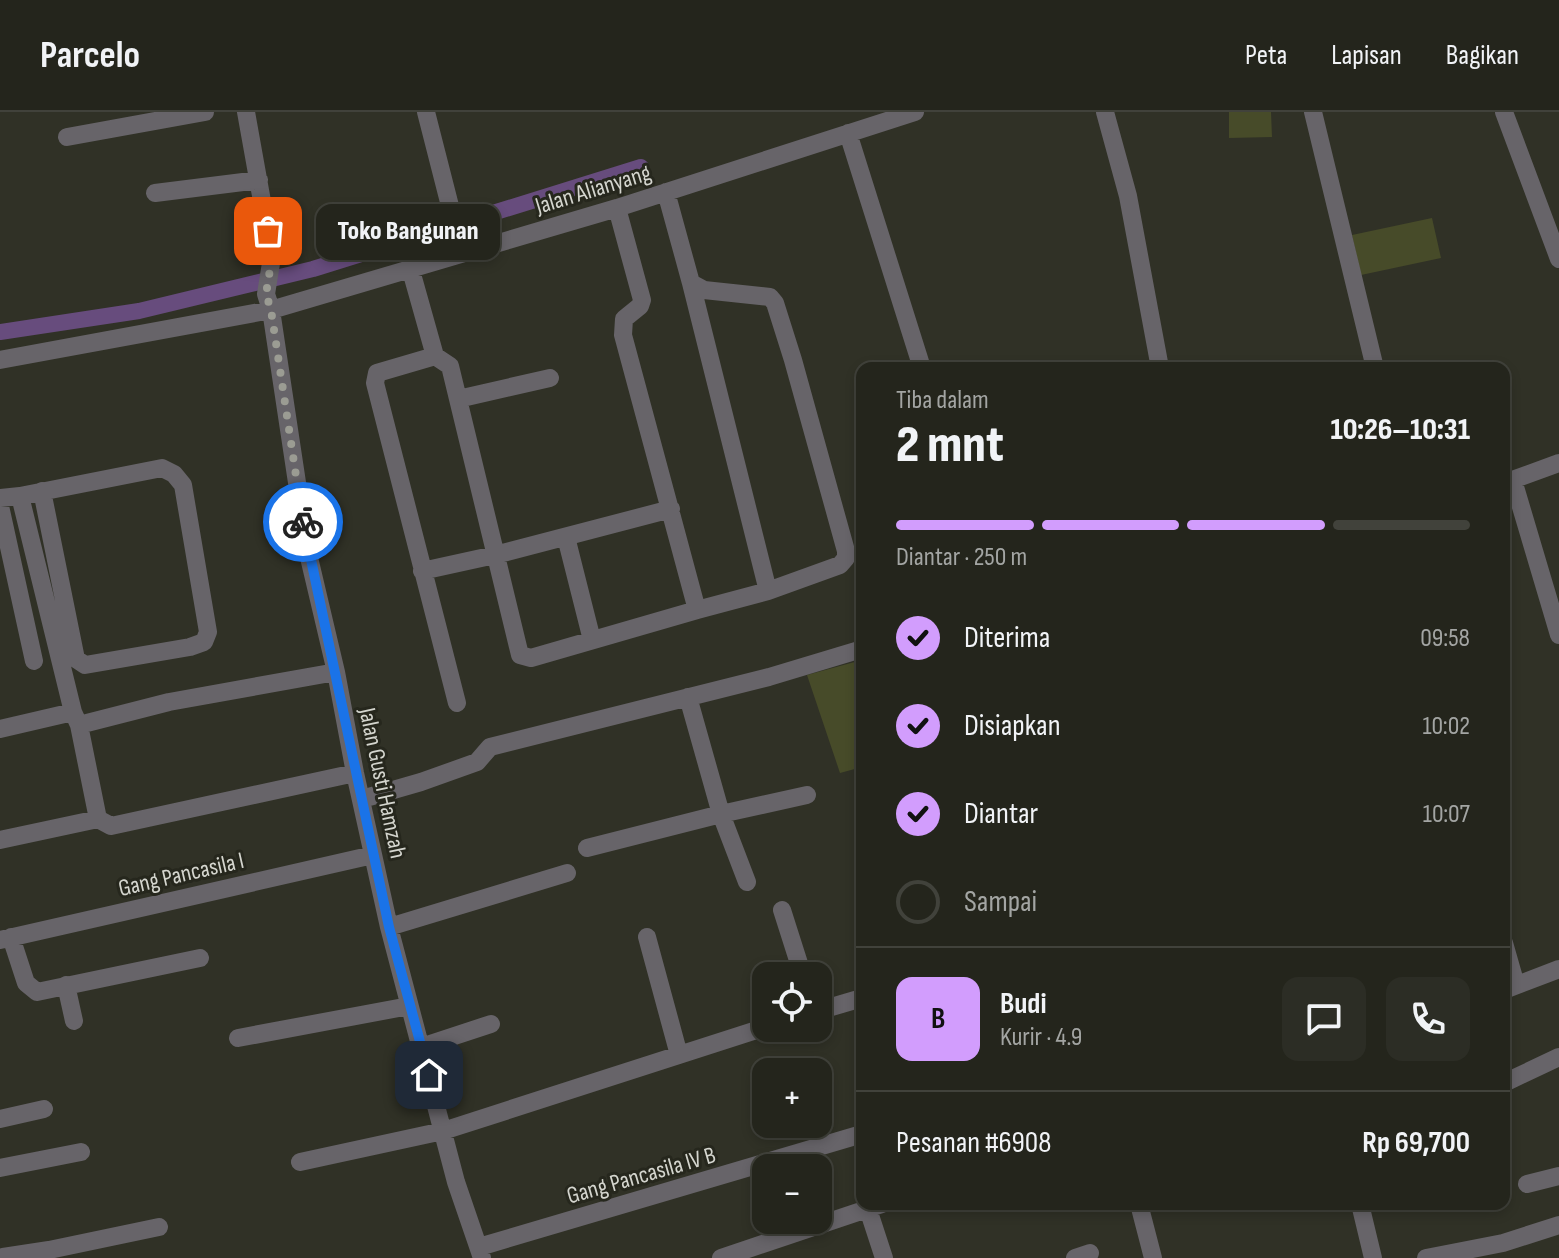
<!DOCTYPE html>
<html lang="id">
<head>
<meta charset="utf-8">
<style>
  :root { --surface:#24251c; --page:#2c2d25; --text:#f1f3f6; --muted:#a3a5a3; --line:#41423b; --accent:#d29dfd }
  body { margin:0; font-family:"Sofia Sans Condensed",sans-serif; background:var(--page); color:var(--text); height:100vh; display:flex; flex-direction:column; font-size:30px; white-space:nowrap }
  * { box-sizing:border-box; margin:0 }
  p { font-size:26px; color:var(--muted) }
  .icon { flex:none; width:44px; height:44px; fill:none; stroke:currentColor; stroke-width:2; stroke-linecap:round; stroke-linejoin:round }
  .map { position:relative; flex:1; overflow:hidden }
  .panel { position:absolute; left:856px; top:250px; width:654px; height:848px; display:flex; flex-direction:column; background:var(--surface); border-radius:16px; box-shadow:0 4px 12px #0003,0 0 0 2px var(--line) }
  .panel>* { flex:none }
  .fabs { position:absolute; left:752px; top:850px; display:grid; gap:16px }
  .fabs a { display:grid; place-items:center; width:80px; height:80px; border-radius:16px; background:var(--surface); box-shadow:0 4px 12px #0003,0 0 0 2px var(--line); font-size:40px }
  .pin { position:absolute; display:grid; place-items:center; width:68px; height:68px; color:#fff; margin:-34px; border-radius:16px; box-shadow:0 4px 12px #0006 }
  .courier { position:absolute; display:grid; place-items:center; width:80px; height:80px; margin:-40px; border:6px solid #1a73e8; border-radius:50%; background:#fff; color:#222; box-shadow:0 2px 10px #0007 }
  .bubble { position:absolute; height:56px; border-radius:16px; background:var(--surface); box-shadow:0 4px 12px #0003,0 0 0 2px var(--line); font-size:26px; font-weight:800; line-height:56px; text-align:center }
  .summary em { font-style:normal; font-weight:800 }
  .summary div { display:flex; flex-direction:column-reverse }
  .summary { display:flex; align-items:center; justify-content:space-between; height:136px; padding:0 40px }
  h1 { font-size:52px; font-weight:800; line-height:60px }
  .bar { display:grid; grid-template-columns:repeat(4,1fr); gap:12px 8px; align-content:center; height:96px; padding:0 40px }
  .bar i { height:10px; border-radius:6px; background:var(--line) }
  .bar .active { background:var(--accent) }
  .bar p { grid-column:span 4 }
  .line { display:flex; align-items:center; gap:20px; padding:0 40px; border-top:2px solid var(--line) }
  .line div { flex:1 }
  .round { display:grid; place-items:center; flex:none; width:84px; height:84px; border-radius:16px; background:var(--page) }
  ol { padding:0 40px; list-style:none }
  li { display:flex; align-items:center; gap:24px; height:88px }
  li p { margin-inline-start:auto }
  li .icon { padding:8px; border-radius:50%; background:var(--accent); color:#111; stroke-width:4 }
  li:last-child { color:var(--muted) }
  li i { width:44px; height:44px; border:4px solid var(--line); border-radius:50% }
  header { display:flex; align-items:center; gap:48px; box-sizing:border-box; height:112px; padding:0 40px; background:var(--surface); border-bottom:2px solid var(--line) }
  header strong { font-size:38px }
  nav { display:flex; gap:44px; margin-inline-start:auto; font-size:28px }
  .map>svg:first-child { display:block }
  .green { fill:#474b29 }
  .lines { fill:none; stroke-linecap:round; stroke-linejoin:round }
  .canal { stroke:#674c7d; stroke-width:16 }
  .minor { stroke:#676469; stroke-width:18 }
  .done { stroke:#9b9c93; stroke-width:8; stroke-dasharray:0 14.4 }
  .route { stroke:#1a73e8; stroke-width:10 }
  .labels { text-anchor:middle; stroke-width:6; stroke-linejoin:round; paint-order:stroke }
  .street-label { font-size:24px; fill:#d4d5ce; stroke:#26271d }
</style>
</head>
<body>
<header>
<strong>Parcelo</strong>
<nav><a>Peta</a><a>Lapisan</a><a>Bagikan</a></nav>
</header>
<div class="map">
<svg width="1559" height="1146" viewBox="0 0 1559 1146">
  <rect width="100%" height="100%" fill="#303126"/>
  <path class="green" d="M1229,0H1271L1272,25L1229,26Z
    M1432,106L1441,146L1361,163L1352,123Z
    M862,548V655L840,661L807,563Z"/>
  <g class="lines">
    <path class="canal" d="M0,220L139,199L313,157L641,55"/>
    <path class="minor" d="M246,0L272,145L266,182L271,198L307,437L336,560L355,661L389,815L456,1070L482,1146
      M426,0L462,141
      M1105,0L1128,84L1160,256
      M1313,0L1375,256
      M1504,0L1559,147
      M848,21L922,256
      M67,25L205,0
      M155,81L259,68
      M617,96L642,188L640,194L624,207L623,223L697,498L768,479L840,453L846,446V439L793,248L775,191L770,185L704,178L691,171L666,80
      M410,155L435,244L450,254L520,543L531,546L697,498
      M691,171L768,479
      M435,244L377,261L375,271L457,591
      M0,248L271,198L617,96L915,0
      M458,287L550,266
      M1513,368L1559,523
      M1504,371L1559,351
      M20,384L162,356L174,362L183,373L208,520L204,530L190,535L85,553L76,547L42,379
      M0,386L20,384L73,600L79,613L169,590L336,560
      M0,394L34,549
      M566,425L592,528
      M422,459L495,443L671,397
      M688,585L721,702L807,683
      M79,613L98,707
      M0,617L73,600
      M362,687L421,670L477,650L490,635L769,565L862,537
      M0,728L98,707L111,714L355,661
      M587,736L721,702L747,770
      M782,798L803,864
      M389,815L567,761
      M11,825L26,871L37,880L200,846
      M647,825L679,943
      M0,828L373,743
      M1504,831L1516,873
      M66,873L74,909
      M1504,878L1559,857
      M818,899L862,886
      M238,926L409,894
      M421,935L491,912
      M1504,971L1559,945
      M0,1007L44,997
      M300,1050L443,1019L766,915
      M0,1056L81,1040
      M1527,1072L1559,1064
      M1139,1092L1153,1146
      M1360,1092L1373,1146
      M868,1097L884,1146
      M479,1135L862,1022
      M3,1145L49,1138L159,1115
      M721,1146L882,1092
      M1075,1146L1090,1141
      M1426,1146L1503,1131L1559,1113"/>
  </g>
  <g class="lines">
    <path class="done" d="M268,119L272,145L266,182L271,198L303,410"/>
    <path class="route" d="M303,410L389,815L429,963"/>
  </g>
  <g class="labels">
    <g class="street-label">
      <text transform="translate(593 77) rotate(-17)" y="8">Jalan Alianyang</text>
      <text transform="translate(383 671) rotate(78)" y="8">Jalan Gusti Hamzah</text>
      <text transform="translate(181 762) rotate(-13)" y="8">Gang Pancasila I</text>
      <text transform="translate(641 1063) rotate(-16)" y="8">Gang Pancasila IV B</text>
    </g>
  </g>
</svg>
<div class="fabs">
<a><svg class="icon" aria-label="locate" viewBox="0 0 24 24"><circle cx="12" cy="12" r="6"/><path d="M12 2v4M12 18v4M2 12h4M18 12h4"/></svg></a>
<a>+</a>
<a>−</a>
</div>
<div class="pin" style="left:268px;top:119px;background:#ea580c"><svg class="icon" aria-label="bag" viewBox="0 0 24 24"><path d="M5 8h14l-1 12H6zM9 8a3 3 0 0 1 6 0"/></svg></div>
<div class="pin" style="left:429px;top:963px;background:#1f2937"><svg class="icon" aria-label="home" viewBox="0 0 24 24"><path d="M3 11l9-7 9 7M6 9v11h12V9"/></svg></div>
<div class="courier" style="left:303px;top:410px"><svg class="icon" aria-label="bike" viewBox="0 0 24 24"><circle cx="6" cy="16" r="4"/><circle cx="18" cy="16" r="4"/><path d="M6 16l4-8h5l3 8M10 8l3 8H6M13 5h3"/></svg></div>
<div class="bubble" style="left:316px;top:92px;width:184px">Toko Bangunan</div>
<section class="panel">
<div class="summary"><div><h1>2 mnt</h1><p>Tiba dalam</p></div><em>10:26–10:31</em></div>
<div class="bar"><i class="active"></i><i class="active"></i><i class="active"></i><i></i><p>Diantar · 250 m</p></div>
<ol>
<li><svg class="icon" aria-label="check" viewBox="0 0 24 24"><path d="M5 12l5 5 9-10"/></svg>Diterima<p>09:58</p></li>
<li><svg class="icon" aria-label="check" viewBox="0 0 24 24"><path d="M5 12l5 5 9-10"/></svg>Disiapkan<p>10:02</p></li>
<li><svg class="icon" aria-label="check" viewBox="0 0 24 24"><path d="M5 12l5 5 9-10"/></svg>Diantar<p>10:07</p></li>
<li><i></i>Sampai</li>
</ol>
<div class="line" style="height:144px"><b class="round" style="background:var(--accent);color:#111">B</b><div><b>Budi</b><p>Kurir · 4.9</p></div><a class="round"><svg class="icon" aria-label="chat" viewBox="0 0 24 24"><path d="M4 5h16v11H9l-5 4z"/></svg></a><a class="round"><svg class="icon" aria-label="phone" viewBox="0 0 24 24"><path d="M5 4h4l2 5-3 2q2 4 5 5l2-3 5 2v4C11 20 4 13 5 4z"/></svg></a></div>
<div class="line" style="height:104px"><div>Pesanan #6908</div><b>Rp 69,700</b></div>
</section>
</div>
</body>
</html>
